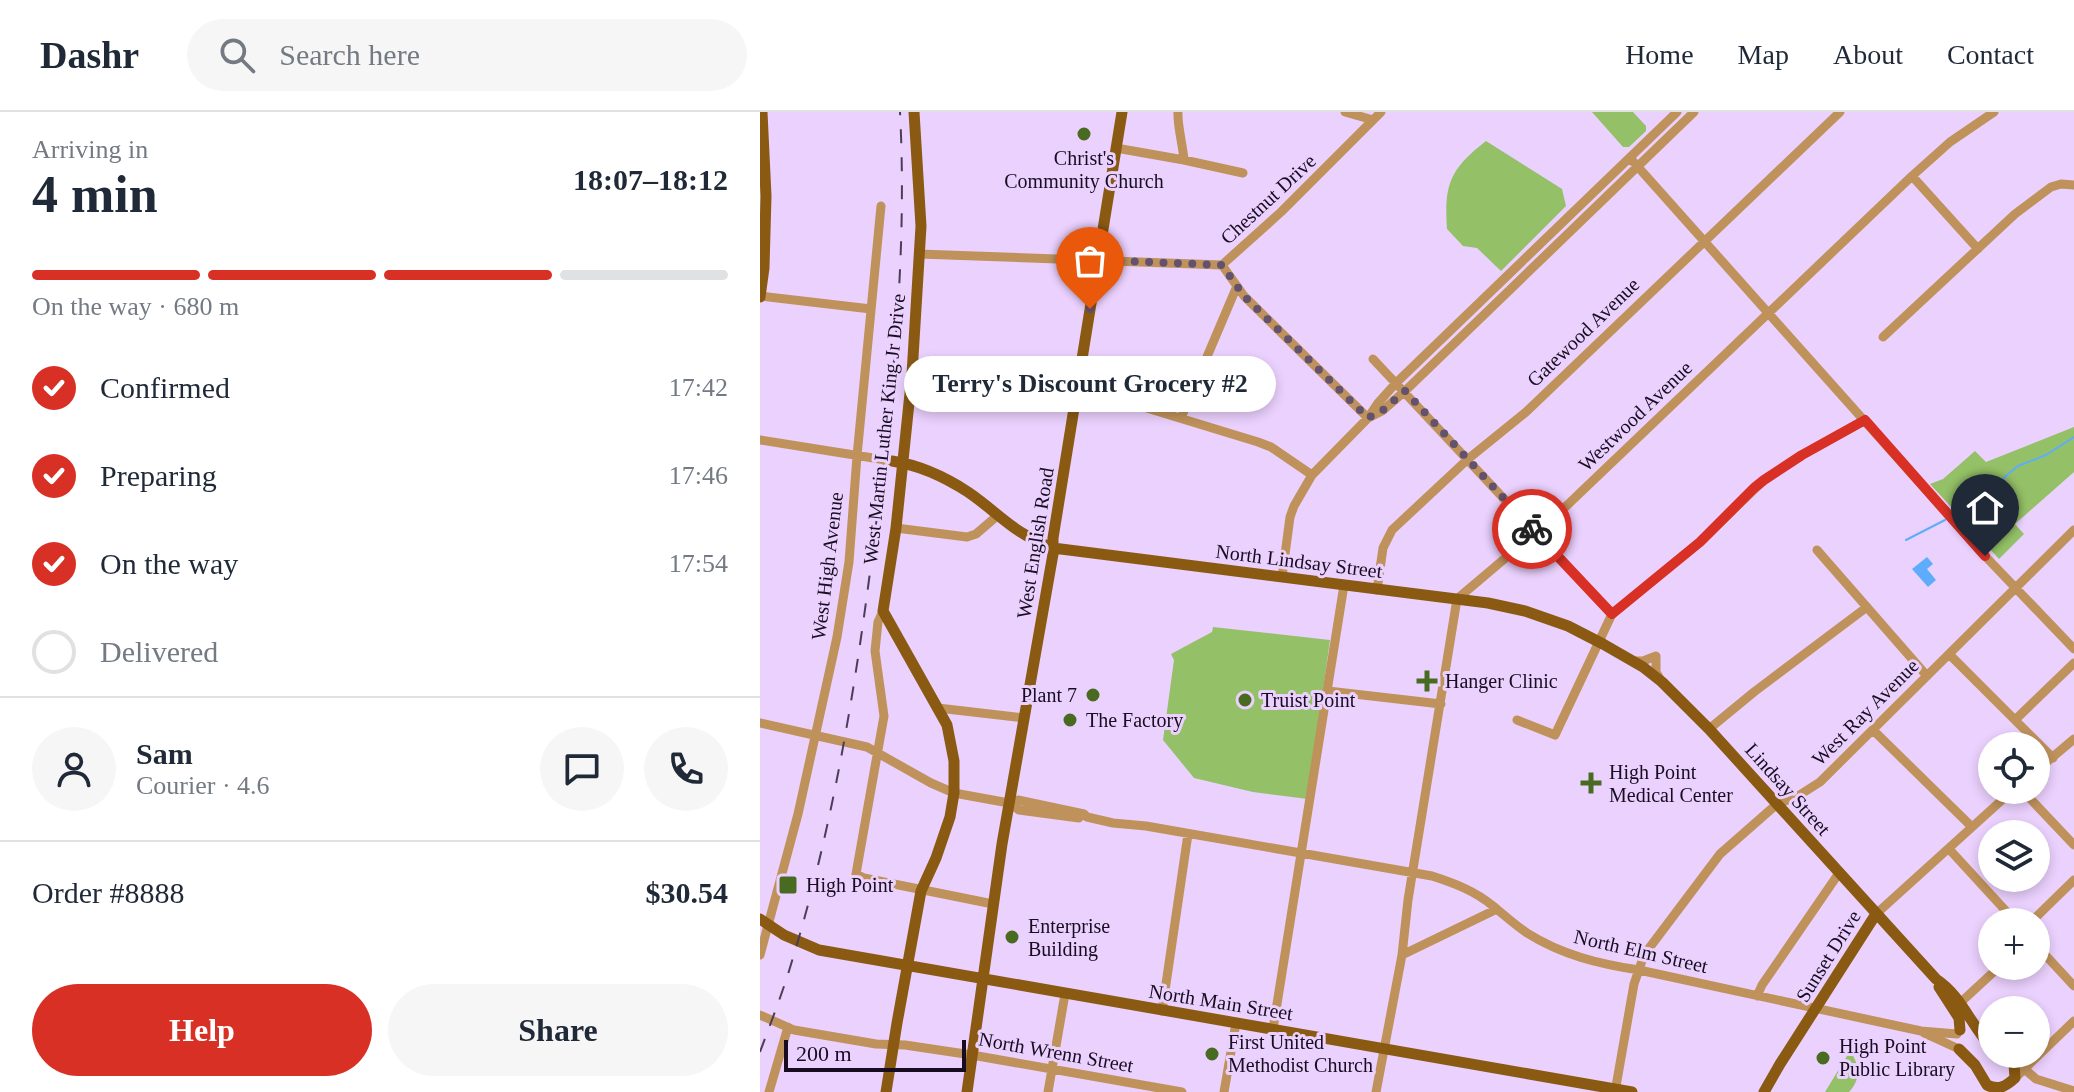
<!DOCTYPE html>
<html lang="en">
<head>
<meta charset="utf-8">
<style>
  :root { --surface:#fff; --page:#f6f6f7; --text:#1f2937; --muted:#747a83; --line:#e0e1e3; --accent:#d93025 }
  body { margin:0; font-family:"Times New Roman",serif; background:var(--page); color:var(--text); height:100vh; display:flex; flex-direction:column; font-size:30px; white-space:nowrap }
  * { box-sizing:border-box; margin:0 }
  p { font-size:26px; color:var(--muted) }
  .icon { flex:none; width:44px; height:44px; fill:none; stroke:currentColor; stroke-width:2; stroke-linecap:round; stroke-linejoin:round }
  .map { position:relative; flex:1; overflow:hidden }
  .sheet { display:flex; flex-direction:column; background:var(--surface); width:760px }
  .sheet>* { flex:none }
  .fabs { position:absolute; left:1218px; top:620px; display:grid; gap:16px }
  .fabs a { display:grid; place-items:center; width:72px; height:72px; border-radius:50%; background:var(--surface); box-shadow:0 4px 12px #0003; font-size:40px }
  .scale { position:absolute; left:24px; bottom:20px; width:182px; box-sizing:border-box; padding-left:8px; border:4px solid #180d20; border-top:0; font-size:22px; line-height:28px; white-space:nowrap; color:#180d20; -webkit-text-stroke:6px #ebd1fe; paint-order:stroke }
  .pin { position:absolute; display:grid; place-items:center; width:68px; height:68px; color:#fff; margin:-82px -34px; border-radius:50% 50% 50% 0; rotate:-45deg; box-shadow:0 0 8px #0007 }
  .pin .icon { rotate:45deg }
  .courier { position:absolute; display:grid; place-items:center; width:80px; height:80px; margin:-40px; border:6px solid #d93025; border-radius:50%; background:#fff; color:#222; box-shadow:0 2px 10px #0007 }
  .bubble { position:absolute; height:56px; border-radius:28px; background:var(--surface); box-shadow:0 4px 12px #0003; font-size:26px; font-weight:600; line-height:56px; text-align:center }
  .head em { font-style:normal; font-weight:600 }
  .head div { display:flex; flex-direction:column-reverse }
  .head { display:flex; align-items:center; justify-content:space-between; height:136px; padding:0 32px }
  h1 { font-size:52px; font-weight:600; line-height:60px }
  .bar { display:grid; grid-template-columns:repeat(4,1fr); gap:12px 8px; align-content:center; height:96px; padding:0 32px }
  .bar i { height:10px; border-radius:6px; background:var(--line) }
  .bar .selected { background:var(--accent) }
  .bar p { grid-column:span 4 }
  .line { display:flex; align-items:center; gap:20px; padding:0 32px; border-top:2px solid var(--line) }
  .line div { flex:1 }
  .round { display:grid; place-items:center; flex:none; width:84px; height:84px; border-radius:42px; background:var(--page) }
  ol { padding:0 32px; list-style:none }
  li { display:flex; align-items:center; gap:24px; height:88px }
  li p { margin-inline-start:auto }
  li .icon { padding:8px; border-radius:50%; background:var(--accent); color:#fff; stroke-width:4 }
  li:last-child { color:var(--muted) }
  li i { width:44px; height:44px; border:4px solid var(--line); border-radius:50% }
  .primary-button { display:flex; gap:16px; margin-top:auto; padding:16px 32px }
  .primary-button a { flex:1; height:92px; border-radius:48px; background:var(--accent); color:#fff; font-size:32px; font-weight:600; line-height:92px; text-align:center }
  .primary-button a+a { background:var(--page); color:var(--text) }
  header { display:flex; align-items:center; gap:48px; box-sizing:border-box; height:112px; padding:0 40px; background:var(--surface); border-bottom:2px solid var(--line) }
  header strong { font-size:38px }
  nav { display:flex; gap:44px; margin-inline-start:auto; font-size:28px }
  .search { width:560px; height:72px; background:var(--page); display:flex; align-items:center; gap:20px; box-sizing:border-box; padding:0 28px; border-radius:44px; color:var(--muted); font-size:30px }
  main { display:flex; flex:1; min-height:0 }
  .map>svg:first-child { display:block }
  .green { fill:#94c067 }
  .water { fill:#5eadfc }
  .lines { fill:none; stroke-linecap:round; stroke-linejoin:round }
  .stream { stroke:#5eadfc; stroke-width:2 }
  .minor { stroke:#bf925b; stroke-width:9 }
  .major { stroke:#8a5a13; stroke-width:11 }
  .rail { stroke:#4c3d56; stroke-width:2; stroke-dasharray:14 14; stroke-linecap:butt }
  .done { stroke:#62526e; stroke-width:8; stroke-dasharray:0 14.4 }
  .route { stroke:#d93025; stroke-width:10 }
  .poi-dot { fill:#496a21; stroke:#ebd1fe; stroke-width:3 }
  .labels { text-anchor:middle; stroke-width:6; stroke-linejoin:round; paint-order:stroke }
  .poi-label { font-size:20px; fill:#180d20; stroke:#ebd1fe; text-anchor:start }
  .street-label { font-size:20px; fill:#180d20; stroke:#ebd1fe }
</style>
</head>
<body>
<header>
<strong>Dashr</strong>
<div class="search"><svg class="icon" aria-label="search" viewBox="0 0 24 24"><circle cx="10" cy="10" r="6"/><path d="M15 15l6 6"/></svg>Search here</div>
<nav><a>Home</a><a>Map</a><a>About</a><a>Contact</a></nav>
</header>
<main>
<section class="sheet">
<div class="head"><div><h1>4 min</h1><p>Arriving in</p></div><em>18:07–18:12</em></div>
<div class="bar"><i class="selected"></i><i class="selected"></i><i class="selected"></i><i></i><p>On the way · 680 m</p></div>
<ol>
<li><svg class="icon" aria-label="check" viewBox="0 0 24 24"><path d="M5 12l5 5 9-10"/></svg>Confirmed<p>17:42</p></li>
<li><svg class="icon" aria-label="check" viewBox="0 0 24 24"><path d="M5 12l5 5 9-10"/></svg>Preparing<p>17:46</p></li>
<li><svg class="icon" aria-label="check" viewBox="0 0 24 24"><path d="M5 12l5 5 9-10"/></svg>On the way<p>17:54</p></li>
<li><i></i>Delivered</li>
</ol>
<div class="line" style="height:144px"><a class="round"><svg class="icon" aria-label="person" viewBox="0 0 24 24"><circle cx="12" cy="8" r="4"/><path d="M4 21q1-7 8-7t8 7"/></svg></a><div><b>Sam</b><p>Courier · 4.6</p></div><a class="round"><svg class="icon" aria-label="chat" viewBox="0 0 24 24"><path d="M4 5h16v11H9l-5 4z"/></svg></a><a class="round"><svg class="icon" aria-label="phone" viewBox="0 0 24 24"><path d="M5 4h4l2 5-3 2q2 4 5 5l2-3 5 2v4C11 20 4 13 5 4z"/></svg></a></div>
<div class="line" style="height:104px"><div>Order #8888</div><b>$30.54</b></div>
<div class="primary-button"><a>Help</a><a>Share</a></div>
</section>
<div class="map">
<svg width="1314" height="980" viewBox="0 0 1314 980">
  <rect width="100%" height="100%" fill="#ebd1fe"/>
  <path class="green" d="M832,0H873L886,14V19L869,35H863Z
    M726,29L802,77L806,94L741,159L717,136L703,134L687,117C684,72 690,57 726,29Z
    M1314,315V360L1255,412L1264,422L1239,447L1170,372L1183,367L1215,339L1226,350Z
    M453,515L570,528L548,687L493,680L434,666L403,628L414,548L411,542L452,520Z
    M1090,939C1100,953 1101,967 1089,980H1065Z"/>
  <path class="water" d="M1167,445L1173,452L1167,457L1176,468L1168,475L1152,457Z"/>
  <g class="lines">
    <path class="stream" d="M1197,399L1237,373L1247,363L1258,354L1286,343L1314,325
      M1146,428L1185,408"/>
    <path class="minor" d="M418,0C417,12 423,34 424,48
      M585,0L613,8
      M356,36L424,48L483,61
      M870,46L1225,444L1314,537
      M1152,64L1218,137
      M159,142L462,153L521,100L621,0
      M462,153L484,184L608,306
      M0,184L111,197
      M1123,225L1255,102L1291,75L1301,72L1314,73
      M613,247L852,502
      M152,262L174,263L238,257L297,273L318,275L498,330L511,335L552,363
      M182,265L236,279L289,274
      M421,306L477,174
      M608,306L622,299L645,279L934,0
      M0,328L132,349
      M136,416L207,425L216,422L237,404
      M1057,438L1167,564
      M522,465L530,405L534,394L552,363L608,306L618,291L636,271L917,0
      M617,478L623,436L632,418L708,347L766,300L1080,0
      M123,499L118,510L115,539L124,604L96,762L104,766L233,792
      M1189,542L1293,646
      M875,549H883L896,544V560L900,567
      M568,579L681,592
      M178,596L264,606
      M1256,607L1314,551
      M757,608L795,623L852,502L940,430L1004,368L1042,343L1105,308
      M0,611L107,635L171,671L194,681L249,691L258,688L324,702L327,705L353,711L386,714L672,764C694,771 715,779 733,794C744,803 755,813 767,821C802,843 839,852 879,858L1161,919L1197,922
      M949,617L994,580L1107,495
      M1113,618L1212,715
      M1276,659L1314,627
      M1262,678L1314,733
      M249,691L259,698L319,706
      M1189,737L1256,810
      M1116,802L1253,678
      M1271,810L1314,768
      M1276,833L1314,874
      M0,843L38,702L77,525L89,450L97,344L121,94
      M642,843L737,797
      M997,884L1002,873L1079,761
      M1200,891L1240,854
      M402,899L428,722
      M0,903L34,918L116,932L145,933L212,943L422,980
      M513,917L584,473
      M1164,921L1199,937
      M1261,954L1276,967L1314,979
      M1255,966L1314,909
      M9,980L28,915
      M288,980L305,882
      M464,980L476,911
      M616,980L642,843L648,788L697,487L800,400L1152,64L1190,30L1234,0
      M855,980L874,872L884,843L960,742L1017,692L1038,684L1060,670L1314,418"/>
    <path class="major" d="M0,185L4,156L6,84L2,0
      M132,349C159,353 185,365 208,380C240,402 254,422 293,436L728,491L765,499L808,514L843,532L883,555L902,570L949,617L1176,867C1202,884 1211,914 1232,936
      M0,807L24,823L59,838L872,980
      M1179,875L1199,906L1200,918
      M1199,937L1215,953L1227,973C1239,979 1246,974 1255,966L1254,952L1242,942
      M126,980L137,911L161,779L176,746L190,705L194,681V649L187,613L123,499L136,416L152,262L161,114L154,0
      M207,980L242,732L293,442V426L362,0
      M1004,980L1020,952L1116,802"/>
    <path class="rail" d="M0,940C11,910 23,880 32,849C76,704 99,554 117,404C134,271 147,134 140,0"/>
  </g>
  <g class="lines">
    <path class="done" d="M330,197L338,148L462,153L484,184L608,306L622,299L645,279L772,417"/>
    <path class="route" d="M772,417L852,502L940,430L994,376L1004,368L1042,343L1105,308L1225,444"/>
  </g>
  <g class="poi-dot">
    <circle cx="324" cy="22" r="8"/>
    <path d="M663 557h8v8h8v8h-8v8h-8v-8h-8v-8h8z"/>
    <circle cx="333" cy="583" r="8"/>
    <circle cx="485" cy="588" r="8"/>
    <circle cx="310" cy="608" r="8"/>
    <path d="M827 659h8v8h8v8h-8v8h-8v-8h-8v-8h8z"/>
    <rect x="18" y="763" width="20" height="20" rx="4"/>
    <circle cx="252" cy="825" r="8"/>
    <circle cx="452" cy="942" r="8"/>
    <circle cx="1063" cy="946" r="8"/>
  </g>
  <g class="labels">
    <g class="poi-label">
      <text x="324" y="53" text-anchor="middle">Christ's<tspan x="324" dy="23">Community Church</tspan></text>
      <text x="685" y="576">Hanger Clinic</text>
      <text x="317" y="590" text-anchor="end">Plant 7</text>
      <text x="501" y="595">Truist Point</text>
      <text x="326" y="615">The Factory</text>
      <text x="849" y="667">High Point<tspan x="849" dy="23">Medical Center</tspan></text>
      <text x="46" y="780">High Point</text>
      <text x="268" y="821">Enterprise<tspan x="268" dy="23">Building</tspan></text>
      <text x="468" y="937">First United<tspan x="468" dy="23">Methodist Church</tspan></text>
      <text x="1079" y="941">High Point<tspan x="1079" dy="23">Public Library</tspan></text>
    </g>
    <g class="street-label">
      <text transform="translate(508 87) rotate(-43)" y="7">Chestnut Drive</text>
      <text transform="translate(823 220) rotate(-44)" y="7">Gatewood Avenue</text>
      <text transform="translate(875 304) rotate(-44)" y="7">Westwood Avenue</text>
      <text transform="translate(124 317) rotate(-84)" y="7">West Martin Luther King Jr Drive</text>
      <text transform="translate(275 431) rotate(-81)" y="7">West English Road</text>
      <text transform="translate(539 449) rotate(7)" y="7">North Lindsay Street</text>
      <text transform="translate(67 454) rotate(-83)" y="7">West High Avenue</text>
      <text transform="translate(1105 600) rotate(-45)" y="7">West Ray Avenue</text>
      <text transform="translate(1028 677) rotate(48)" y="7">Lindsay Street</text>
      <text transform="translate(881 839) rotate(13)" y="7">North Elm Street</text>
      <text transform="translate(1068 844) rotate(-58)" y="7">Sunset Drive</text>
      <text transform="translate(461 890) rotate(9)" y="7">North Main Street</text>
      <text transform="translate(296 940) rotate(10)" y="7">North Wrenn Street</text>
    </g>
  </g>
</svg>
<div class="fabs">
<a><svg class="icon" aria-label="locate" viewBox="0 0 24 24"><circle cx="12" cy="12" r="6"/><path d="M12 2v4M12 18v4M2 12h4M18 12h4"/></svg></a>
<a><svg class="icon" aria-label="layers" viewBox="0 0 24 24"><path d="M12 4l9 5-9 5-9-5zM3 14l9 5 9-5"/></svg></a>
<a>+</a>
<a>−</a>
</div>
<div class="scale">200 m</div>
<div class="pin" style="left:330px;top:197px;background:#ea580c"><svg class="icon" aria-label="bag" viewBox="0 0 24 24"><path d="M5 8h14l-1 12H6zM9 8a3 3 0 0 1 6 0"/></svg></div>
<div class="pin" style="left:1225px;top:444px;background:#1f2937"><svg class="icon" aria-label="home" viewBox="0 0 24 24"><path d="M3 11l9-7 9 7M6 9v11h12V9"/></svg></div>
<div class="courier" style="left:772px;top:417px"><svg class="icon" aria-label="bike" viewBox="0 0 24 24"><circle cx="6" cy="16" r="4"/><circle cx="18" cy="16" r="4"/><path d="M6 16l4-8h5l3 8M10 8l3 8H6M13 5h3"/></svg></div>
<div class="bubble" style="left:144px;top:244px;width:372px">Terry's Discount Grocery #2</div>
</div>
</main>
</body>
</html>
